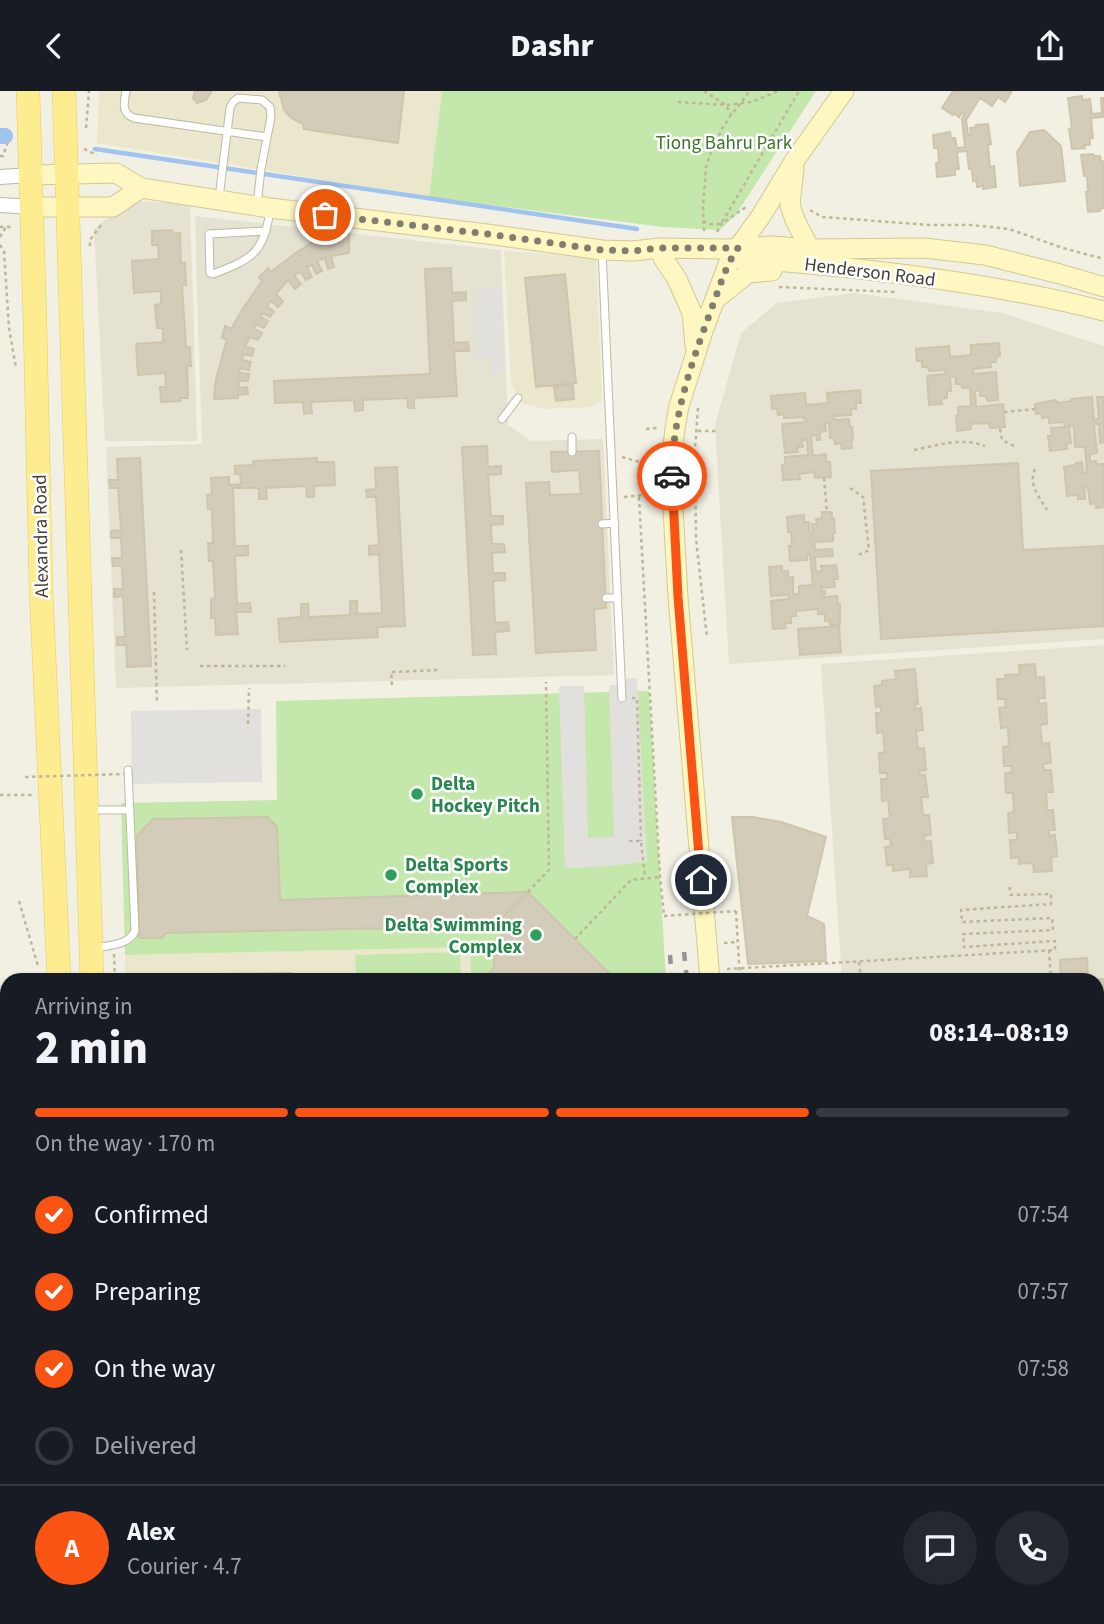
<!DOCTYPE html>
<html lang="en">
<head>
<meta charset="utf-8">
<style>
  :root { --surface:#171b24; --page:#242831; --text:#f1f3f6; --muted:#9ea1a6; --line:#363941; --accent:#f95413 }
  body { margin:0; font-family:"Source Sans 3",sans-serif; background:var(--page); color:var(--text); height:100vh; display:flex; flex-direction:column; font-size:26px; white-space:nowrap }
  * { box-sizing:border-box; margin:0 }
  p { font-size:23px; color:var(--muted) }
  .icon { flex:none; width:38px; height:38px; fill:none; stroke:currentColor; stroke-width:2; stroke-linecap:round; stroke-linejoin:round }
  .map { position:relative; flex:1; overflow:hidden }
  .side { position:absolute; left:0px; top:882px; width:1104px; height:651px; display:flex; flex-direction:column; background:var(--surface); border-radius:21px 21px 0 0; box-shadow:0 2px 5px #0004 }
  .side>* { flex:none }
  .pin { position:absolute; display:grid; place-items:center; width:60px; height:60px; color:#fff; margin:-30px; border:4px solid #fff; border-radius:50%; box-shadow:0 2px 7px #0007 }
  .courier { position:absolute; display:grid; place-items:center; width:70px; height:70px; margin:-35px; border:5px solid #f95413; border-radius:50%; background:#fff; color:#222; box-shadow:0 2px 9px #0007 }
  .headline em { font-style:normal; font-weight:800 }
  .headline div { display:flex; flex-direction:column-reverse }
  .headline { display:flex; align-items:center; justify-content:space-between; height:119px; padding:0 35px }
  h1 { font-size:46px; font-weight:800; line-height:52px }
  .bar { display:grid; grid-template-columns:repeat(4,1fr); gap:10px 7px; align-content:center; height:84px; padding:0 35px }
  .bar i { height:9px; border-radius:5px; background:var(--line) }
  .bar .current { background:var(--accent) }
  .bar p { grid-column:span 4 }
  .line { display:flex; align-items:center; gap:18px; padding:0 35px; border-top:2px solid var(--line) }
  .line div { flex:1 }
  .round { display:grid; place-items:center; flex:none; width:74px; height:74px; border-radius:37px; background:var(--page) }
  ol { padding:0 35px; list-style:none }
  li { display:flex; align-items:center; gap:21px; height:77px }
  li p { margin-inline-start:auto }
  li .icon { padding:7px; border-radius:50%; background:var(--accent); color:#fff; stroke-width:4 }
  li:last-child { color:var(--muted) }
  li i { width:38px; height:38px; border:4px solid var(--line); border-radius:50% }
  header { display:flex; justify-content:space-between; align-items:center; height:91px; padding:0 35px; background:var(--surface); font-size:32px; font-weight:800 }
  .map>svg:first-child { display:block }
  .residential { fill:#e6e2d1 }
  .education { fill:#ebe7cd }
  .green { fill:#c4e7ac }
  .parking { fill:#e2e0dc }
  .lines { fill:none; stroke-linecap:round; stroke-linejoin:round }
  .stream { stroke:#9fc4ef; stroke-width:4.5 }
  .canal { stroke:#9fc4ef; stroke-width:16 }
  .building { fill:#d3ccb9; stroke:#cec5ac; stroke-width:2 }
  .lane-casing { stroke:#bdb8a6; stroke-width:9 }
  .street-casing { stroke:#bdb8a6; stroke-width:16 }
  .secondary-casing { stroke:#d2c993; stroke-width:21 }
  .primary-casing { stroke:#e3cd60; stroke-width:24 }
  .path { stroke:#bfb697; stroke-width:2.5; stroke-dasharray:3.5 3.5; stroke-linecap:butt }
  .lane { stroke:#fff; stroke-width:7 }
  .street { stroke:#fff; stroke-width:14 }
  .secondary { stroke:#fef7c1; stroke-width:19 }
  .primary { stroke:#feed90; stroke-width:23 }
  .rail { stroke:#949494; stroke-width:4.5; stroke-dasharray:9 9; stroke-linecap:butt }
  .path-bridge { stroke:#bfb697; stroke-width:2.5; stroke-dasharray:3.5 3.5; stroke-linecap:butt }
  .done { stroke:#817d71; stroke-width:7; stroke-dasharray:0 12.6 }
  .route { stroke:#f95413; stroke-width:9 }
  .leisure-dot { fill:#2e9e5b; stroke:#fff; stroke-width:2.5 }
  .labels { text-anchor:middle; stroke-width:5; stroke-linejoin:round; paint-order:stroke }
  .park-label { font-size:19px; fill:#3b7528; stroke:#fff }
  .street-label { font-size:19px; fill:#443f34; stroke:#fff }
  .leisure-label { font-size:19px; font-weight:bold; fill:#27864d; stroke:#fff; text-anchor:start }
</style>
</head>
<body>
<header><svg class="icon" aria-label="back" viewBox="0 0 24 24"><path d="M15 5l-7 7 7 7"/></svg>Dashr<svg class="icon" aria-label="share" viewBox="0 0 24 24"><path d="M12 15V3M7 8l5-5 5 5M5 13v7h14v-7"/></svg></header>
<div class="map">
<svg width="1104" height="1533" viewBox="0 0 1104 1533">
  <rect width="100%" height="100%" fill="#f2efe3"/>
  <path class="residential" d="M129,110L190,113L197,350H105L94,138Z
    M195,125L501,159L508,334L532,350L603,348L614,584L116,597L106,356L202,353Z
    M854,202L1002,222L1104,255V548L729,573L715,334L741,242L777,212Z
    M1104,554V1332L1097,1333V889H842L821,573Z
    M0,1288H7V1526H39L38,1533H0Z
    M1101,1403H1104V1533H1095V1526H1097V1407Z
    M143,1526H338V1533H144Z
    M758,1526H1034V1533H755Z"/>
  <path class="education" d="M99,0H442L429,106L97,52Z
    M504,160L596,167L602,309L592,316L545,318L524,313L518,307L511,291Z
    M470,856L471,889H125V864Z"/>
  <path class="green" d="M442,0H816L735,125L720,139L663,136L429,106Z
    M649,600L666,889H471L470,856L125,864L121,712L277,709L276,610Z
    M460,861L461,889H356L355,864Z
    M595,1526H693L690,1533H593Z"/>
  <path class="parking" d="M477,195L500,198L504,282L492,283V267H477Z
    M637,587L647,771L595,776L565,777L559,595H584L588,747L614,746L609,594H626V588Z
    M261,618L262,691L132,693L131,620Z"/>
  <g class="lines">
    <path class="stream" d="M95,58L637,138"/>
    <path class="canal" d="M0,45H5
      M1045,1526V1533"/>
  </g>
  <path class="building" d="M195,0H212L206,9L197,12L193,7Z
    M279,0H404L398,52L304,38L303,33L291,27L284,19Z
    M953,0L956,2L957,0H1012L1005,11L998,6L992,15L980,7L966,29L968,44L971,43L970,37L976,36V34L988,33L991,53L988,54L990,76L994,75L996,96L983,98V95L977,96L976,89L973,90L972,78H969L967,60L957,61L959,78H955V84L937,86L936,72L939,71L938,57H934L933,44L950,41L951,47H955L957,57L965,56L962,28L965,22L963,21L959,26L954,22L953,24L942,17Z
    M1082,5V9L1090,8L1092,23L1102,22L1101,7H1104V26L1091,27L1093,47H1090V54H1084L1085,57L1072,58L1069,38L1072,37L1068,7Z
    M1044,39L1061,55L1065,90L1020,95L1017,61L1030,41Z
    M1093,63L1094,65H1100L1101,71L1104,70V117L1100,118V120L1088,121L1086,101H1088L1087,85H1084L1081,64Z
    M172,139L173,143L180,142L181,172H185L186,194H182L186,256H190L191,275H187L188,307H181V310L161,311L160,296H166L165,282L138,284L136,253L163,251V237H157L155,214L161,213V200L134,202L132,170L159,168L158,154H152V140Z
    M349,141V162L331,165L334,176L328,178L325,167L317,170L322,180L316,183L312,174L307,176L312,186L306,189L300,181L294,185L301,193L295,198L288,189L276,203L283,210L278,216L271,210L267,215L274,221L270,226L263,222L260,226L268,230L264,237L256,233L254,238L262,242L258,249L250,246L245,255L254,258L252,265L243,263L242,269L251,271L249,279L240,277L239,282L249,283L248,290H239L238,297L247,296L248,303L238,304V307L214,308L216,288L227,248L222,247L225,235L231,238L242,219L262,190L259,186L268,177L271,181L297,161L313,151Z
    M451,177L452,202L466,201V209L452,210L454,252L468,251L469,260H454L457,305L414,307V317H408L407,307L363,309V319L355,320L354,309L311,311L312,322L304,323L303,311L275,312L274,290L430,283L425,178Z
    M565,183L576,292L536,296L525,187Z
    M999,252L1000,265L996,266V271H990L991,276L973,278V283L996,281L998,309L987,310L986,305H980V299L975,300L976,316L1003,313L1005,336L990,337L989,332L971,333V338L957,340L956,325H958V316L971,315L970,297H962L961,293H956L955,285L950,286L951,300H947V307L941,308L942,313L929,314L927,285L946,283L945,279L929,280L928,276H922V270H917L916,258L949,255L950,266L971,264V254Z
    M573,294L574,308L556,310L554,296Z
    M860,299L861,312H856V318H851V324L834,325V329L849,328L850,336H852L853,349L851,350L852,357L842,358L841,352L835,353L834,347H830L829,332H825L826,340L820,341V349H817L816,344H811L813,365L826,363V371H830L831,386L815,387L814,381L799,383L800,388L783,389L782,374H785V366L808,364L807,349H802L803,356H797L798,361L785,362L782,333L806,331V328H804V326L784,327V323L778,324L777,318H772L771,305L805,302L806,314L828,312L827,302Z
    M1092,306L1094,329L1099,328L1097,306H1104V351L1100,352L1099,333H1094L1097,362L1090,363V371L1096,370V373H1104V416L1096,417V412L1090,413L1088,396L1084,397L1085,408H1078V404L1067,405L1064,376L1076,374V372L1082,371L1083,382L1087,381L1085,356H1075L1074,335H1069L1071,352L1066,353L1067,358L1050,360L1048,345H1052L1051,337L1065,336L1064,331L1049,332V326L1042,327V323H1036L1035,313L1056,309L1057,312L1072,310L1071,308Z
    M487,355L488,376L501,375V383L488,384L491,425H503V433L491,434L492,453H504L505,461L492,462L493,482H505V489L493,490L495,532L508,531L509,540L495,541L496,563L473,564L462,356Z
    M599,360L606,517L594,518L596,559L536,562L526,392L549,391L550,404L581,403L579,379L552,381L551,361Z
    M140,367L151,575L127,576L126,554H117V546H125L123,505L114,506V498H123L122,475H113L112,467H122L121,447H111V440L121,439L118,397H110L109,389H118L117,368Z
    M317,367V371H334L335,394L314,395V406H307L306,395L266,397L267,408H259V397H233L235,455H248V464L235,465L237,513L250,512L251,521H236L238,543L216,544L215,527H211V508L215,507L213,470H209L208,452H213L212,418H208L207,404L212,403L211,387L229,386V394L241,393L240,383H235V375L253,374V370Z
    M1018,372L1023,459L1104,455V535L881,548L871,380Z
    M397,376L405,535L377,536L378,546L280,551L278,528L301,526V513H308L309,526L350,524V510H357V523L382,522L379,463L369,464V455L379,454L376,406H367L366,399L376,398L375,377Z
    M822,421H832V428H834L835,442H833V450L814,451L815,459L832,458L833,465L815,466L816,481L822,480L821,475L836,474L838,488H834L835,496L821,497V500H825V503H822V506L837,505L838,513H840V533L830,534L829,529L825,530V523H818V518L796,520V525H791V532H785L786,537L773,538L771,510L789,508V504L771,505L769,476L782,475V480H788V487L793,486V503H799V495L813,494L810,464H807V469L790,470L789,455H792L791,441H788L787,426L804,424V431H809L810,443H813L812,433H817L816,428L822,427Z
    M839,535L841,561L800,564L798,538Z
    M1035,573L1036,587L1044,586L1045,607H1038L1039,613L1046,612L1047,633L1040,634L1042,653L1049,652L1051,672L1043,673L1044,679H1051L1053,701H1046L1047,719H1053L1055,739H1049V745L1055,744L1057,765L1051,766L1052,780L1034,781L1033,772L1019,773V766L1011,767L1010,749H1017V741L1009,742L1008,722L1014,721L1013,702H1006L1005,682L1012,681L1011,675H1004L1003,656L1009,655L1008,636L1001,637L999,617L1006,616L1005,608H998L997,588H1005V584L1020,583L1019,574Z
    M915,578L918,613H915V618L921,617L923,639L916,640L918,658L924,657L926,679L919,680L920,684H925L928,706H921L923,724H929L931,744L924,745L925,751L931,750L933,772L926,773L927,785L910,786V778L893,780V774H887L885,756L891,755L890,748H885L883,728L890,727L888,709L882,710L881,688H887V682H880L879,662L885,661L883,641L877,642L876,622H881V615L876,616L874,595L882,594V590L896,588L895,580Z
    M268,726L277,736L280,809L528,801L494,835L166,842L162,847H139L137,745L153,728Z
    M732,726H753L781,731L826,746L807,825L824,833L826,870L748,873Z
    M528,801L616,889H483L494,876V862L501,852V841L494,835Z
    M1087,867L1088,889L1104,888V920L1097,921V889H1061L1060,869Z
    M292,882V889H214V883Z
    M942,886V889H918L917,887Z
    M0,1010H7V1054H0Z
    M1097,1040H1104V1069H1097Z
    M1097,1120H1104V1148H1097Z
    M1104,1164V1313L1097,1314V1165Z
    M0,1333H3V1350H0Z
    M402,1526H445L443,1533H402Z
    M802,1526H832V1529L835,1526H895L888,1533H886L882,1529L878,1533H809V1529L802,1530Z
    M939,1526H1019V1533H940Z"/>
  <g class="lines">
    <g class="lane-casing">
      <path id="lane" d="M126,0C124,12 121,22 134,27L267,46
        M219,107L230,17L233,11L238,7L262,9L270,16L271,26L261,78L257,114
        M266,140L209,143L210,182L213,183C252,168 263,163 270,120
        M602,159L622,607
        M502,328L518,307
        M572,346V361
        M602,433L615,432
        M606,507H618
        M89,719H130
        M96,857C110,854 129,854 135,840L128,679
        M0,1313L7,1315"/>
    </g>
    <g class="street-casing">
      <path id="street" d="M0,86L30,84
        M0,114L31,116
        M0,1268H7
        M1097,1360L1104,1359
        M1097,1384H1104
        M366,1526V1533
        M1069,1526L1070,1533
        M1084,1526V1533"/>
    </g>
    <g class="secondary-casing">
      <path id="secondary" d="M794,77L790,114L795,129L810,158
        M30,84L116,82L141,97L270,117L487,143L602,159L633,160L659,157L725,158L772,155L810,158L924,157L985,164L1060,183L1104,196
        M31,116H113L141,97
        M663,167L677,188L692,222L695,255
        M738,168C790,170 842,176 893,182C964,191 1034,202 1104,220
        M717,207L748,182L772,180
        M710,889L678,506L672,401V364L675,337L679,315L703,240L730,168L761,125L795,69L844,0
        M731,1533L734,1526"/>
    </g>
    <g class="primary-casing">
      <path id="primary" d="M28,0L35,232L41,499L59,889
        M64,0L92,889
        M75,1526V1533
        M108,1526L109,1533"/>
    </g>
    <path class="path" d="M704,0L726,14L731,24
      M678,11L726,14L752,11L778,0
      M86,37L89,0
      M84,58L97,64
      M0,65H3L9,48
      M810,119L822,126L930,134H971L1009,138L1063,157L1104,168
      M703,130L710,133H721L799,0
      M0,136H14
      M704,140L703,116L706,76L711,61L722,38L731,24L741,12L749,0
      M717,141L721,133L746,116
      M0,146L6,136
      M0,154L4,160L9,237L16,277
      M90,155V149L101,134
      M779,196L895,201
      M698,317L695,357L696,448L707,547
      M1004,321L1035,318
      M646,338L657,337
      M1000,338L1002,349L1014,355
      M698,340H719
      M914,359C939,354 961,346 985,355
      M622,366L650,374
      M1035,378C1028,394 1039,405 1047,419
      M824,387L827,421
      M850,397L863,406L869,459L856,465
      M624,406L656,403
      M639,406L660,786L664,825
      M181,459L187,559
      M154,501L157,613
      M200,575H285
      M392,594L391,581L440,579
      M632,607H637L641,750
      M248,633L249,597
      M0,704H32
      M629,750H641L645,787
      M719,787L733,786
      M528,801L549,779L546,591
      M19,810L38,875
      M736,820L740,889
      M575,848L631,789L660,786
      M724,852L738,851
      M1049,859L1051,889
      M114,863L115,889
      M859,871L861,889
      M727,878L1055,859V850L964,856L963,843L1053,839L1052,827L962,831L961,819L1051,813V803L1011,804L1009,794
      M1097,1028L1104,1027
      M0,1234L7,1233
      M1097,1337L1104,1336
      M386,1526V1533
      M335,1533L336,1526
      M752,1533L756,1526"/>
    <use href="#lane" class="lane"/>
    <use href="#street" class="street"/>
    <use href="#secondary" class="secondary"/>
    <use href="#primary" class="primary"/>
    <path class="rail" d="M684,861L687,889
      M670,864L672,889
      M601,1533L604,1526
      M641,1533L643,1526"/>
    <path class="path-bridge" d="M25,686L124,683
      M664,825L736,820"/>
  </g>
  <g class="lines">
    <path class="done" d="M325,124L487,143L602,159L633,160L659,157H738C726,174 721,192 714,211C693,268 672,324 672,385"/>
    <path class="route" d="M672,385L678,506L701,789"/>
  </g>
  <g class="leisure-dot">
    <circle cx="417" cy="703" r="7"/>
    <circle cx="391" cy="784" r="7"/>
    <circle cx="536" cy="844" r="7"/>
  </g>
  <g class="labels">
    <g class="park-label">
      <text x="724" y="58">Tiong Bahru Park</text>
    </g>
    <g class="street-label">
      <text transform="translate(870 180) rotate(7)" y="7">Henderson Road</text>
      <text transform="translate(40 445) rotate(-91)" y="7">Alexandra Road</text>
    </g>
    <g class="leisure-label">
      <text x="431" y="699">Delta<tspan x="431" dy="22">Hockey Pitch</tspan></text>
      <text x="405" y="780">Delta Sports<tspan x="405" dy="22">Complex</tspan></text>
      <text x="522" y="840" text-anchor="end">Delta Swimming<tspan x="522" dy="22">Complex</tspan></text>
    </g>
  </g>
</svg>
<div class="pin" style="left:325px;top:124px;background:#ea580c"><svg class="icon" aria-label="bag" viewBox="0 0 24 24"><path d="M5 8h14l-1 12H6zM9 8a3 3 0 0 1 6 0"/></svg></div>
<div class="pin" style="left:701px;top:789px;background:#1f2937"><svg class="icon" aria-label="home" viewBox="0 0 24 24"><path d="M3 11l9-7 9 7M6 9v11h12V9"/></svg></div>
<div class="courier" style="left:672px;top:385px"><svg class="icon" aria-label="car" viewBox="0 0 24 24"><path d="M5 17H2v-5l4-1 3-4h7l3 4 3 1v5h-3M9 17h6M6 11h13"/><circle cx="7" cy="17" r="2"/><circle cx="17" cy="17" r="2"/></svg></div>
<section class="side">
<div class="headline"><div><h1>2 min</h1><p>Arriving in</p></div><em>08:14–08:19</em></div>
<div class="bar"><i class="current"></i><i class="current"></i><i class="current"></i><i></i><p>On the way · 170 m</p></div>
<ol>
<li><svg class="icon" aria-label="check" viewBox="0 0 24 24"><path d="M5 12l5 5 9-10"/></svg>Confirmed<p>07:54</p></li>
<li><svg class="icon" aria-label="check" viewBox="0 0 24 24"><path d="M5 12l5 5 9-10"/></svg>Preparing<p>07:57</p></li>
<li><svg class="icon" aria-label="check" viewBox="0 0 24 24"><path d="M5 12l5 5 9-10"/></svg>On the way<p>07:58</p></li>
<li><i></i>Delivered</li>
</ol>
<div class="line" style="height:126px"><b class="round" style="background:var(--accent);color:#fff">A</b><div><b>Alex</b><p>Courier · 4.7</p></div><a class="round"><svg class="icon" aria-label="chat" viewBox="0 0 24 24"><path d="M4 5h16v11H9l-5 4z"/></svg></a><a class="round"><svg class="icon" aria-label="phone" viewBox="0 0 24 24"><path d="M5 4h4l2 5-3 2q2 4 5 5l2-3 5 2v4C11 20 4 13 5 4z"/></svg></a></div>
</section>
</div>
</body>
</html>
